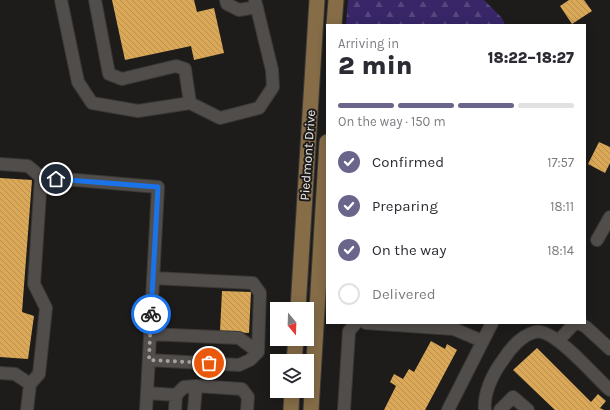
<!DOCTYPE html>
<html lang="en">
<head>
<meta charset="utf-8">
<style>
  :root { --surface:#fff; --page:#f2f2f3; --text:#2b2b33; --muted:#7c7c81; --line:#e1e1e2; --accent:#6a658b }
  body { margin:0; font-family:Karla,sans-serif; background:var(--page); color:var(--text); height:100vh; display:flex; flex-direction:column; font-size:15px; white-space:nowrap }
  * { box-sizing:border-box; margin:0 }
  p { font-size:13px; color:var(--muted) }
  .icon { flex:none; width:22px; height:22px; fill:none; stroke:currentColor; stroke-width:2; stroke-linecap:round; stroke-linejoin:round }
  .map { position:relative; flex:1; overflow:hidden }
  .sheet { position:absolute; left:326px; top:24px; width:260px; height:300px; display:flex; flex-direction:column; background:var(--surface); border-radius:0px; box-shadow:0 2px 10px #0003 }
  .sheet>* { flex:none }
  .needle { width:26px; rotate:161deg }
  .tools { position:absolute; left:270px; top:302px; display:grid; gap:8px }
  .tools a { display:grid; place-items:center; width:44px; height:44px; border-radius:0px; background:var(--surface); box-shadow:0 2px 10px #0003; font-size:20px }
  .pin { position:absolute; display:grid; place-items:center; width:34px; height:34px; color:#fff; margin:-17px; border:2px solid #fff; border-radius:50%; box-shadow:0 1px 4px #0007 }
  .courier { position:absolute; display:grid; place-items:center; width:40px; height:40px; margin:-20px; border:3px solid #1a73e8; border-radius:50%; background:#fff; color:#222; box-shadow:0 1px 5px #0007 }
  .summary em { font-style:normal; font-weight:800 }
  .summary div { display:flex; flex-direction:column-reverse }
  .summary { display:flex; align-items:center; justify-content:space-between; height:68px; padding:0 12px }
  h1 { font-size:26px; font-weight:800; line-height:30px }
  .bar { display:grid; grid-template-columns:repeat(4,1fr); gap:6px 4px; align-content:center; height:48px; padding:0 12px }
  .bar i { height:5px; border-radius:3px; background:var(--line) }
  .bar .on { background:var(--accent) }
  .bar p { grid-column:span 4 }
  ol { padding:0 12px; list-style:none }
  li { display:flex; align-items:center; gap:12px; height:44px }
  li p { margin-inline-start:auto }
  li .icon { padding:4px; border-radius:50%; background:var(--accent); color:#fff; stroke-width:4 }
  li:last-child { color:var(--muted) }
  li i { width:22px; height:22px; border:2px solid var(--line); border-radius:50% }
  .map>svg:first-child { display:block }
  .forest { fill:url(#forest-firs) }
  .building { fill:url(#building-back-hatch) }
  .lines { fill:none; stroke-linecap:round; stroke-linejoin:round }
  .minor-casing { stroke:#3a3937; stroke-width:14 }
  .major-casing { stroke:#3a3937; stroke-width:17 }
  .minor { stroke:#504d4a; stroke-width:12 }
  .major { stroke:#866d48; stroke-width:15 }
  .done { stroke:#a5a3a1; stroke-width:4; stroke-dasharray:0 7.2 }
  .route { stroke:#1a73e8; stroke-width:5 }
  .labels { text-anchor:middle; stroke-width:4; stroke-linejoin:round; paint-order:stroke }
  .street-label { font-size:13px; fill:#edebe9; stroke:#1e1c1a }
</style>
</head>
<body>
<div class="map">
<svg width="610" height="410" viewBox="0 0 610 410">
  <defs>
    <pattern id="forest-firs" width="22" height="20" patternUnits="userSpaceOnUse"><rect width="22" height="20" fill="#382669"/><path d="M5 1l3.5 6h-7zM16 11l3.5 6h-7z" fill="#55467e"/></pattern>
    <pattern id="building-back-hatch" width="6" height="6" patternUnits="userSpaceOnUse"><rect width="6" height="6" fill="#daa856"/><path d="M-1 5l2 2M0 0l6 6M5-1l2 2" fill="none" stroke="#b59052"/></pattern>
  </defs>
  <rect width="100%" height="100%" fill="#1e1c1a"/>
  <path class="forest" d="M348,0H484L502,18L505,25H346Z"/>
  <path class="building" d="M112,0H194L197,12L214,8L224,53L194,60L191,46L125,60Z
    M569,0H584L592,11L572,24L560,6Z
    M599,142L610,147V163L605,173L588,164Z
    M0,178L32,180L22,312L34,316L28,359L0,357Z
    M222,291L251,292L249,333L220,331Z
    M431,341L445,349L447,344L457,350L425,410H384L396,386L390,382L394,374L403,379L409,369L414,372Z
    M537,348L591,402L598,394L606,401L600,408L604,410H555L513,370Z"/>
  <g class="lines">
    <g class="minor-casing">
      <path id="minor" d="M61,0L78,82L92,103L138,111L190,103L220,118L259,108L273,87L272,70L255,0
        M95,0L109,74L122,79L176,66L185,69L190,103
        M226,0L227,4L239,10L257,7
        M0,164L28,166L41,177L158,187L147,393
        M597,240L610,217
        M366,323L454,329L482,341
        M579,323L586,327L610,349
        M150,334L239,338L258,352
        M558,341L575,323
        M149,360L239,365L250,360L258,352L260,293L253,283L153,278
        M0,373L15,374L30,384
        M176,395L184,387L196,386
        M27,410L30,384L39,374L46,308L34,284L41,177
        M146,410L147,393L176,395L175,410
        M194,410L196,386L242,389L248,397L247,410
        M344,410L349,331L356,323
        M448,410L492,323
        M485,410C483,394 493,373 503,360C510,349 522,335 535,332C554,327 595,377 610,390
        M500,410L513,397L528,410"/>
    </g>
    <g class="major-casing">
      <path id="major" d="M334,25L336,0
        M298,309L317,0
        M294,361L296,339
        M291,410L292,391
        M311,410L327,142"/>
    </g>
    <use href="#minor" class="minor"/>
    <use href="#major" class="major"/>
  </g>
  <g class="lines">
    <path class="done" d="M151,314L149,360L209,363"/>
    <path class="route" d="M56,179L158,187L151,314"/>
  </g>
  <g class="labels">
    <g class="street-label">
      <text transform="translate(307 155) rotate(-86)" y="5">Piedmont Drive</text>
    </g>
  </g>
</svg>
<div class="tools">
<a><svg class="needle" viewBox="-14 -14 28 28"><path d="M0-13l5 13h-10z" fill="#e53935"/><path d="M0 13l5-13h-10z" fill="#7c7c81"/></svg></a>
<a><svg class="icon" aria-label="layers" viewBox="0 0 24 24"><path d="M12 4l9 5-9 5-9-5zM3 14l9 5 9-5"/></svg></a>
</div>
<div class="pin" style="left:209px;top:363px;background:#ea580c"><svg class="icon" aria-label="bag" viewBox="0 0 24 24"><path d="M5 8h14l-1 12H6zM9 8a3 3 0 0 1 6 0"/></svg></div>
<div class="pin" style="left:56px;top:179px;background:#1f2937"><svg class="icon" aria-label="home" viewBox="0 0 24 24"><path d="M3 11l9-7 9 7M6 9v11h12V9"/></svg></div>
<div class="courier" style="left:151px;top:314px"><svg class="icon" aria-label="bike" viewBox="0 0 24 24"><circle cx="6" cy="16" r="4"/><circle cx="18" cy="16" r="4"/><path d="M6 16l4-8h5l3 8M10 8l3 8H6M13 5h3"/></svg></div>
<section class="sheet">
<div class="summary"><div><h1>2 min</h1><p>Arriving in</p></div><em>18:22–18:27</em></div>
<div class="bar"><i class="on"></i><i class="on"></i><i class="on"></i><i></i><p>On the way · 150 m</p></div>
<ol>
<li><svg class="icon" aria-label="check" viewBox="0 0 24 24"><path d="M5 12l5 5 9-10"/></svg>Confirmed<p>17:57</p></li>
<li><svg class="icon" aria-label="check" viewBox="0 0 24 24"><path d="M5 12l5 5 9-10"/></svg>Preparing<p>18:11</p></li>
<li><svg class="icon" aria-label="check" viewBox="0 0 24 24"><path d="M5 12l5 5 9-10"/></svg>On the way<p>18:14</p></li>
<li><i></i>Delivered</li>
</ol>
</section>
</div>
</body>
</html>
